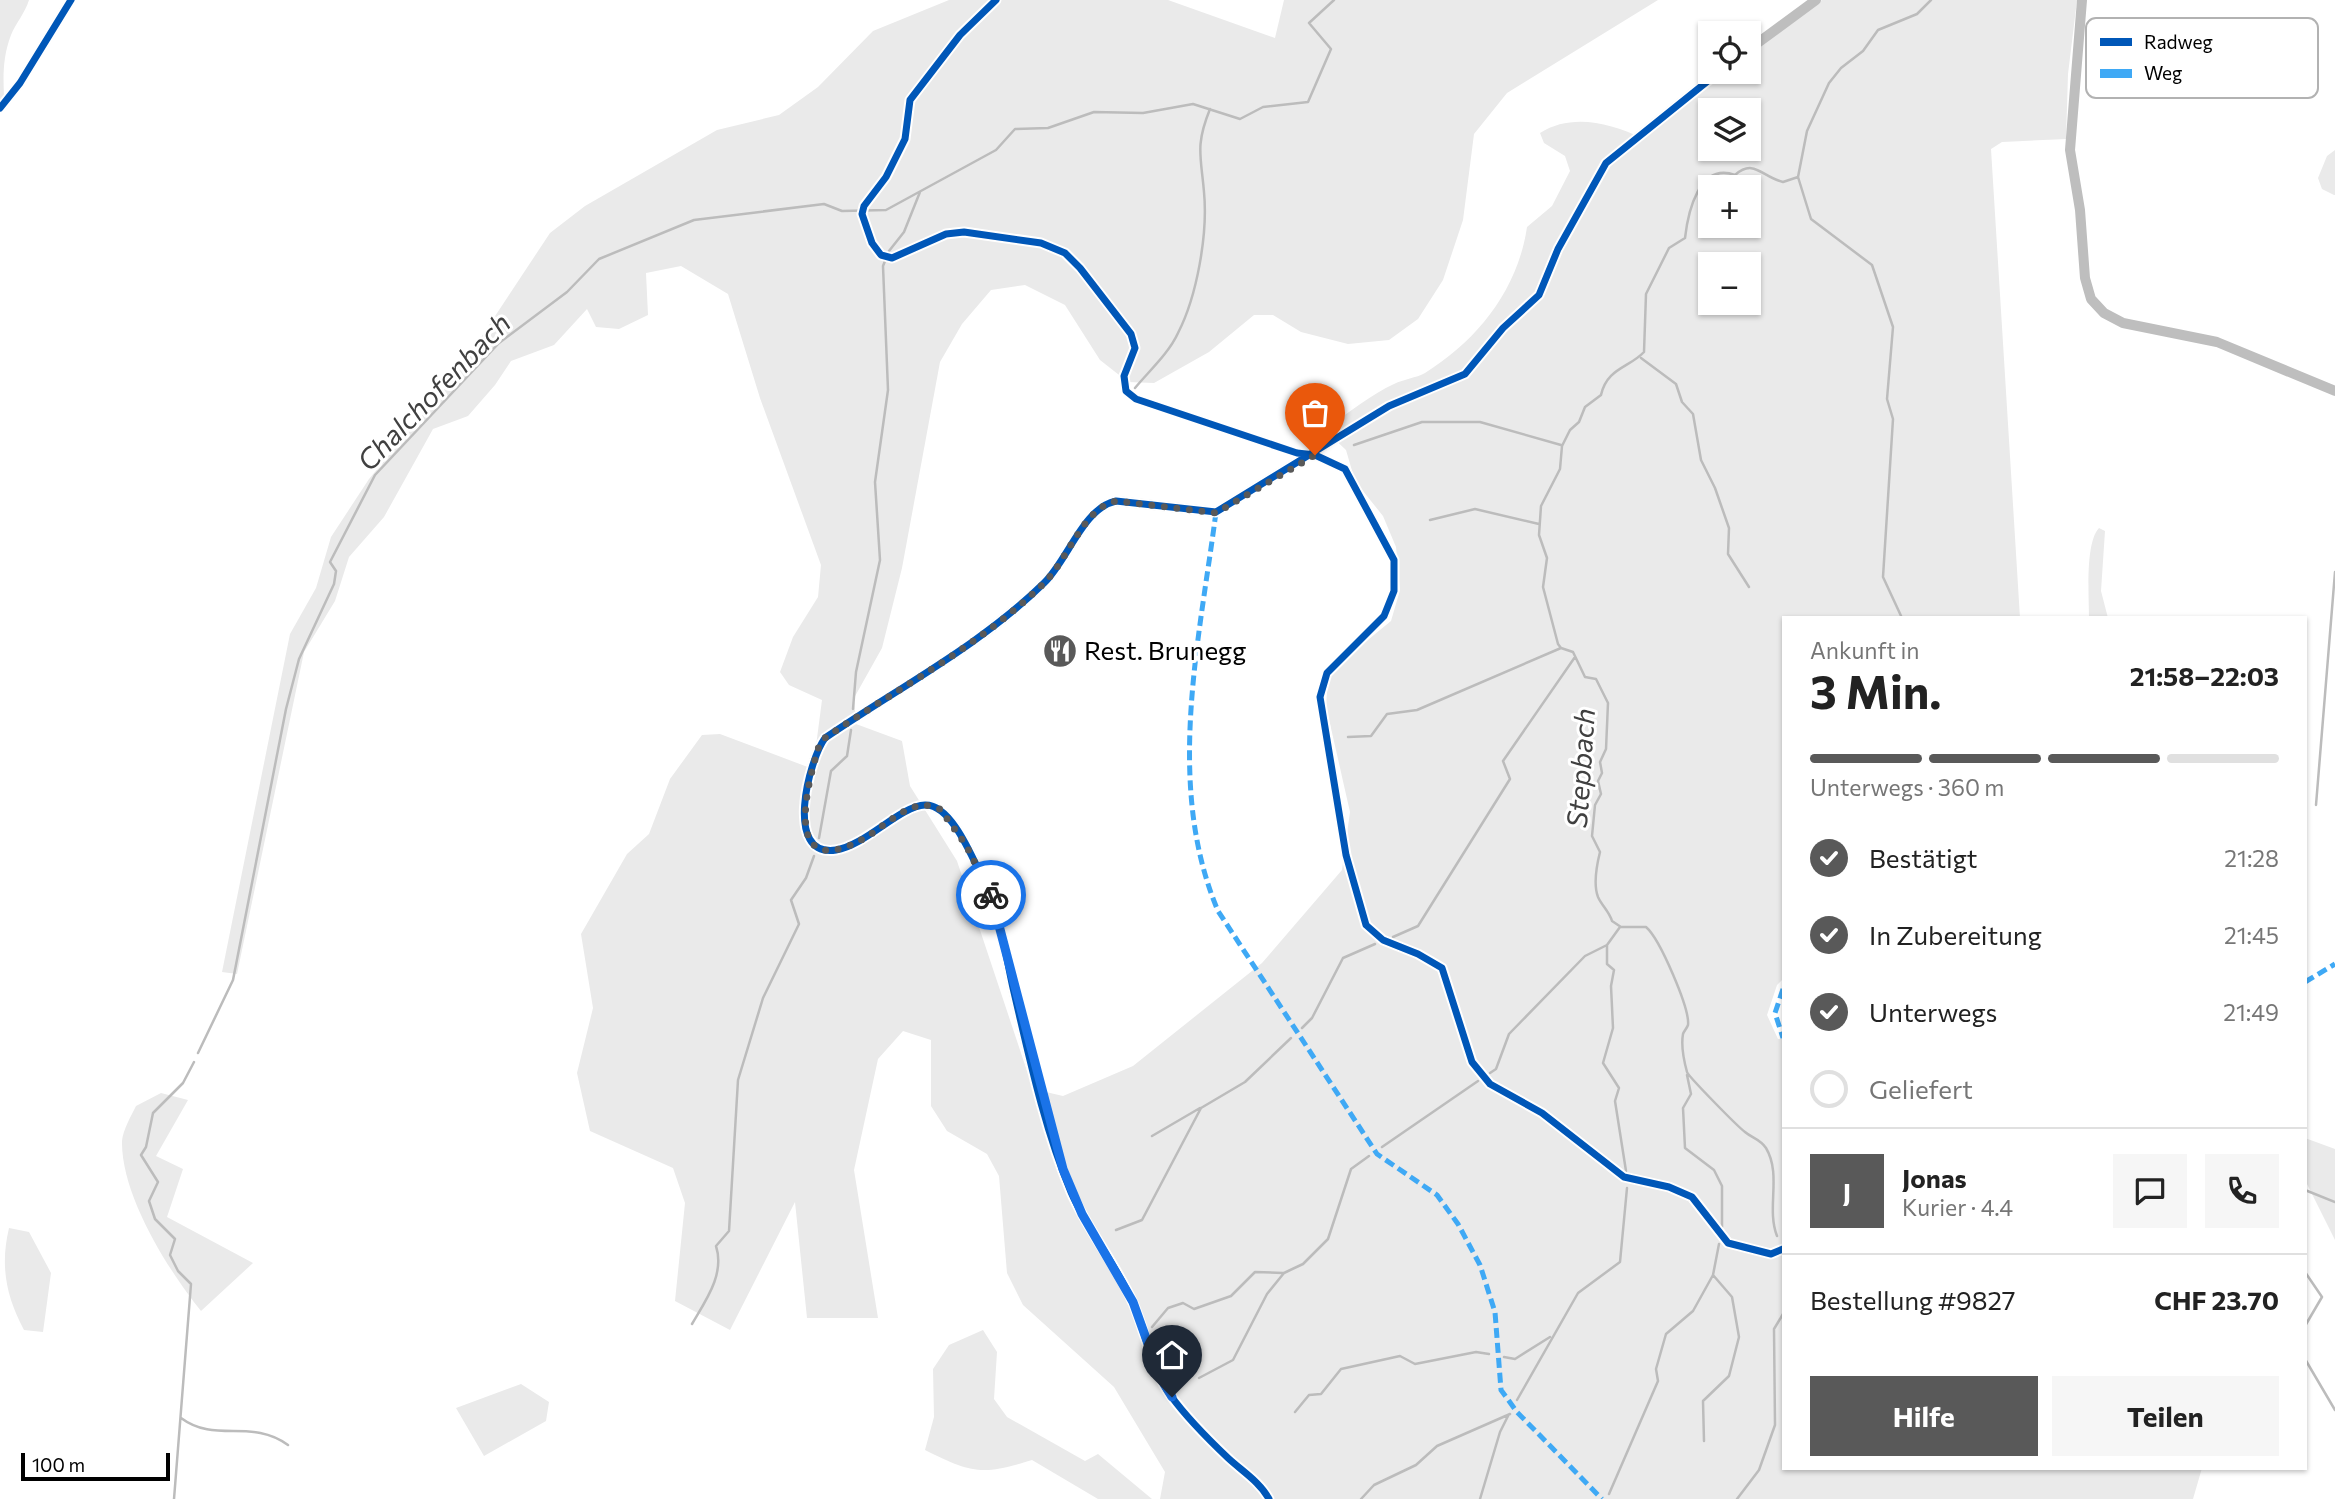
<!DOCTYPE html>
<html lang="de">
<head>
<meta charset="utf-8">
<style>
  :root { --surface:#fff; --page:#f6f6f6; --text:#222; --muted:#767676; --line:#e0e0e0; --accent:#595959 }
  body { margin:0; font-family:Commissioner,sans-serif; background:var(--page); color:var(--text); height:100vh; display:flex; flex-direction:column; font-size:26px; white-space:nowrap }
  * { box-sizing:border-box; margin:0 }
  p { font-size:23px; color:var(--muted) }
  .icon { flex:none; width:38px; height:38px; fill:none; stroke:currentColor; stroke-width:2; stroke-linecap:round; stroke-linejoin:round }
  .map { position:relative; flex:1; overflow:hidden }
  .side { position:absolute; left:1782px; top:616px; width:525px; height:854px; display:flex; flex-direction:column; background:var(--surface); border-radius:0px; box-shadow:0 2px 5px #0004 }
  .side>* { flex:none }
  .controls { position:absolute; left:1698px; top:21px; display:grid; gap:14px }
  .controls a { display:grid; place-items:center; width:63px; height:63px; border-radius:0px; background:var(--surface); box-shadow:0 2px 5px #0004; font-size:35px }
  .scale { position:absolute; left:21px; bottom:18px; width:149px; box-sizing:border-box; padding-left:7px; border:4px solid #000; border-top:0; font-size:19px; line-height:24px; white-space:nowrap; color:#000; -webkit-text-stroke:5px #fff; paint-order:stroke }
  .pin { position:absolute; display:grid; place-items:center; width:60px; height:60px; color:#fff; margin:-72px -30px; border-radius:50% 50% 50% 0; rotate:-45deg; box-shadow:0 0 7px #0007 }
  .pin .icon { rotate:45deg }
  .courier { position:absolute; display:grid; place-items:center; width:70px; height:70px; margin:-35px; border:5px solid #1a73e8; border-radius:50%; background:#fff; color:#222; box-shadow:0 2px 9px #0007 }
  .head em { font-style:normal; font-weight:700 }
  .head div { display:flex; flex-direction:column-reverse }
  .head { display:flex; align-items:center; justify-content:space-between; height:119px; padding:0 28px }
  h1 { font-size:46px; font-weight:700; line-height:52px }
  .bar { display:grid; grid-template-columns:repeat(4,1fr); gap:10px 7px; align-content:center; height:84px; padding:0 28px }
  .bar i { height:9px; border-radius:5px; background:var(--line) }
  .bar .selected { background:var(--accent) }
  .bar p { grid-column:span 4 }
  .line { display:flex; align-items:center; gap:18px; padding:0 28px; border-top:2px solid var(--line) }
  .line div { flex:1 }
  .round { display:grid; place-items:center; flex:none; width:74px; height:74px; border-radius:0px; background:var(--page) }
  ol { padding:0 28px; list-style:none }
  li { display:flex; align-items:center; gap:21px; height:77px }
  li p { margin-inline-start:auto }
  li .icon { padding:7px; border-radius:50%; background:var(--accent); color:#fff; stroke-width:4 }
  li:last-child { color:var(--muted) }
  li i { width:38px; height:38px; border:4px solid var(--line); border-radius:50% }
  .action { display:flex; gap:14px; margin-top:auto; padding:14px 28px }
  .action a { flex:1; height:80px; border-radius:0px; background:var(--accent); color:#fff; font-size:28px; font-weight:700; line-height:80px; text-align:center }
  .action a+a { background:var(--page); color:var(--text) }
  .map>svg:first-child { display:block }
  .green { fill:#eaeaea; fill-rule:evenodd }
  .lines { fill:none; stroke-linecap:round; stroke-linejoin:round }
  .stream { stroke:#bcbcbc; stroke-width:2.5 }
  .street { stroke:#bebebe; stroke-width:10 }
  .quiet { stroke:#3fa9f5; stroke-width:5; stroke-dasharray:10 5; stroke-linecap:butt }
  .cycleway-casing { stroke:#fff; stroke-width:11 }
  .cycleway { stroke:#0057b8; stroke-width:7 }
  .done { stroke:#595959; stroke-width:7; stroke-dasharray:0 12.6 }
  .route { stroke:#1a73e8; stroke-width:9 }
  .labels { text-anchor:middle; stroke-width:6; stroke-linejoin:round; paint-order:stroke }
  .poi-label { font-size:26px; fill:#000; stroke:#fff; text-anchor:start }
  .water-label { font-size:28px; font-style:italic; fill:#404040; stroke:#fff }
  .key { fill:#fff; stroke:#b2b2b2; stroke-width:2 }
  .key-label { font-size:19px; fill:#000 }
</style>
</head>
<body>
<div class="map">
<svg width="2335" height="1499" viewBox="0 0 2335 1499">
  <rect width="100%" height="100%" fill="#fff"/>
  <path class="green" d="M0,0H29C25,13 16,23 11,35C3,56 3,75 4,96L0,100Z
    M949,0H1168L1275,38L1284,0H1658L1507,93L1474,134L1463,220L1443,280L1418,319L1389,340L1348,344L1301,332L1273,315H1254L1209,352L1154,383L1128,382L1100,360L1065,305L1025,285L991,290L962,324L940,362L902,568L882,648L854,698L856,724L902,741L910,786L957,861L1033,1089L1063,1096L1133,1066L1262,963L1342,870L1350,812L1326,706L1328,677L1342,661L1391,621L1400,590L1396,547L1383,516L1355,481L1346,450L1328,433L1331,425C1351,411 1372,394 1394,384C1404,379 1416,378 1425,373C1478,340 1518,289 1527,227L1552,206L1570,171L1565,156L1544,143L1540,133C1572,113 1609,123 1642,138L1723,72H1748V53L1822,0H2077L2068,74L2066,139L2002,142L1991,149L2020,618H1783V979L1777,985L1767,1015L1778,1039H1783V1468H2202L2193,1499H1160L1165,1472L1114,1387L1023,1305L1007,1273L999,1176L987,1154L947,1131L931,1106V1040L903,1031L878,1059L854,1170L878,1318H807L795,1202L730,1330L675,1301L685,1203L673,1168L590,1131L577,1073L593,1008L581,934L627,854L649,834L670,779L702,735L720,734L813,769L822,700L789,685L780,672L793,637L818,597L821,565L760,398L728,294L681,266L646,273L648,315L619,329L596,327L587,309L554,345L511,361L495,385L468,416L433,429L384,517L349,557L335,601L304,652L237,974L222,972L290,634L316,588L331,537L369,479L456,375L550,233L585,206L717,130L779,115L818,87L873,31ZM1710,110H1748V149H1710ZM1710,187H1748V226H1710ZM1710,264H1748V303H1710Z
    M2335,150V195H2334L2322,189L2318,178L2327,156Z
    M2099,528L2105,531L2101,591L2108,618H2089C2089,596 2085,543 2099,528Z
    M161,1093L188,1100L156,1156L183,1169L167,1217L253,1263L201,1311C168,1270 121,1195 122,1141C123,1130 131,1116 136,1106Z
    M2305,1138L2335,1149V1240L2305,1180Z
    M9,1228L29,1232L51,1273L43,1332L24,1330C6,1296 0,1266 9,1228Z
    M983,1330L997,1352L994,1399L1007,1417L1085,1461L1098,1454L1152,1499H1098L1032,1460C982,1476 971,1473 925,1450L934,1417L933,1369L949,1345Z
    M521,1384L549,1402L546,1421L484,1456L456,1408Z"/>
  <g class="lines">
    <path class="stream" d="M1798,177L1811,219L1872,265L1893,327L1887,399L1893,419L1883,577L1902,618
      M1641,358L1676,384L1682,402L1693,414L1701,460L1715,488L1729,528L1728,554L1749,587
      M1135,388C1149,371 1169,353 1178,333C1197,296 1208,234 1204,192C1201,156 1195,146 1210,109
      M1354,445L1422,422H1480L1561,445
      M1430,520L1475,509L1539,524
      M853,709L856,672L880,560L875,482L888,390L883,266L889,251L904,232L920,192
      M1348,737L1371,736L1387,714L1417,710L1561,648
      M2316,805L2335,572
      M819,838L831,771L847,756L851,730
      M1393,937L1418,926L1510,779L1503,761L1575,657
      M1607,945V964L1614,970L1611,986L1613,1028L1603,1063L1619,1088L1615,1101L1626,1171
      M1302,1028L1312,1018L1343,958L1375,944
      M198,1053L233,980L286,709L299,659L334,584L336,571L330,562L375,475L499,343L567,292L599,259L694,220L824,204L842,211L886,210L996,150L1015,129L1048,128L1094,112L1143,113L1193,104L1240,119L1263,107L1308,102L1331,49L1309,23L1334,0
      M1490,1073L1496,1069L1509,1034L1585,956L1607,945L1620,927
      M1687,1075L1691,1094L1683,1108L1685,1148L1714,1170L1722,1186V1227
      M1152,1136L1200,1108
      M1382,1147L1478,1081
      M2305,1190L2335,1202
      M1116,1230L1142,1220L1201,1108L1245,1082L1291,1038
      M1777,1236C1766,1208 1782,1175 1766,1148C1760,1139 1752,1138 1745,1132C1737,1126 1688,1076 1687,1072C1684,1061 1681,1045 1683,1034C1684,1031 1687,1028 1688,1025C1690,1009 1660,939 1646,927H1621L1612,921C1609,911 1602,906 1598,897C1593,884 1597,864 1600,852L1592,836L1595,805L1601,794L1598,781L1602,773L1600,762L1606,749L1608,703L1596,679L1585,677L1573,652L1561,648L1558,644L1543,587L1547,558L1539,535L1541,506L1560,469L1562,446L1570,430L1579,422L1585,407L1601,395C1607,368 1629,368 1644,352L1646,294L1669,248L1685,238C1688,212 1699,162 1735,175C1754,158 1762,177 1783,182L1798,177L1807,131L1829,83L1841,68L1863,51L1878,30L1917,14L1931,0
      M2305,1272L2322,1297L2305,1326
      M692,1324C706,1300 725,1274 716,1246L729,1231L738,1080L763,998L799,924L791,900L806,878L814,856
      M1152,1327L1168,1308L1183,1303L1194,1309L1231,1296L1255,1272L1283,1273
      M1504,1357L1515,1359L1550,1337
      M2305,1359L2335,1410
      M1199,1378L1233,1360L1267,1294L1284,1273L1303,1264L1328,1239L1351,1169L1369,1156
      M1517,1400L1578,1293L1620,1262L1627,1188
      M1295,1412L1309,1395L1321,1394L1341,1369L1400,1356L1415,1364L1476,1352L1489,1354
      M181,1418C216,1444 251,1418 288,1445
      M1704,1441L1703,1401L1729,1376L1739,1337L1732,1297L1713,1275L1719,1244
      M1609,1494L1658,1381L1656,1369L1666,1334L1693,1311L1713,1275
      M174,1499L191,1284L178,1271L170,1255L175,1239L155,1219L149,1201L158,1182L141,1155L146,1147L153,1113L183,1083L194,1062
      M1361,1499L1374,1485L1416,1465L1437,1446L1510,1414
      M1480,1499L1500,1432L1508,1416
      M1737,1499L1759,1470L1775,1425L1774,1329L1783,1314"/>
    <path class="street" d="M2082,0L2070,150L2080,210L2085,278L2091,299L2104,313L2123,323L2217,342L2335,391
      M1748,50L1816,0
      M0,108L20,83L71,0
      M1269,1499C1260,1482 1242,1471 1228,1458C1208,1439 1187,1418 1171,1396C1151,1369 1146,1333 1133,1303C1116,1264 1088,1231 1071,1192C1044,1128 1029,1056 1013,988C1005,951 999,911 982,877C972,857 951,804 925,805C900,806 866,845 836,850C783,858 809,760 825,738C898,688 981,645 1044,583C1068,560 1083,508 1116,501L1216,512L1389,406L1465,374L1503,328L1539,295L1558,249L1606,163L1719,72"/>
    <path class="quiet" d="M1216,512C1199,643 1165,785 1218,911L1377,1154L1437,1195L1458,1224L1480,1265L1495,1312L1501,1390L1517,1412L1602,1499
      M2305,982L2335,964
      M1783,989L1775,1013L1783,1038"/>
    <g class="cycleway-casing">
      <path id="cycleway" d="M996,0L960,35L910,100L905,139L886,177L864,206L862,214L872,243L881,255L892,258L946,234L964,232L1041,243L1065,253L1080,268L1131,334L1135,348L1124,376L1126,391L1136,399L1297,453L1315,455L1345,469L1394,560V591L1384,616L1327,673L1320,697L1346,855L1366,925L1383,940L1418,954L1442,968L1472,1062L1490,1084L1542,1113L1624,1177L1669,1187L1692,1197L1728,1243L1771,1254L1783,1249
        M0,108L20,83L71,0
        M1269,1499C1260,1482 1242,1471 1228,1458C1208,1439 1187,1418 1171,1396C1151,1369 1146,1333 1133,1303C1116,1264 1088,1231 1071,1192C1044,1128 1029,1056 1013,988C1005,951 999,911 982,877C972,857 951,804 925,805C900,806 866,845 836,850C783,858 809,760 825,738C898,688 981,645 1044,583C1068,560 1083,508 1116,501L1216,512L1389,406L1465,374L1503,328L1539,295L1558,249L1606,163L1719,72"/>
    </g>
    <use href="#cycleway" class="cycleway"/>
  </g>
  <g class="lines">
    <path class="done" d="M991,895L966,845L940,809C935,808 929,805 924,805C902,807 881,829 863,839C782,883 806,788 819,746L825,738C898,688 981,645 1044,583C1068,560 1083,508 1116,501L1216,513L1315,455"/>
    <path class="route" d="M991,895L1063,1169L1082,1214L1133,1302L1160,1377L1172,1397"/>
  </g>
  <defs>
    <g id="restaurant-disc" transform="scale(1.75)"><circle r="9.5" fill="#595959" stroke="#fff"/><path d="M-5-6h1v4h1v-4h1v4h1v-4h1v5L-1.5 .5V6h-2V.5L-5-1ZM5-6V6H3V1.5H1.5Q1.5-4 5-6Z" fill="#fff"/></g>
  </defs>
  <g fill-rule="evenodd">
    <use href="#restaurant-disc" x="1060" y="651"/>
  </g>
  <g class="labels">
    <g class="poi-label">
      <text x="1084" y="660">Rest. Brunegg</text>
    </g>
    <g class="water-label">
      <text transform="translate(434 392) rotate(-46)" y="10">Chalchofenbach</text>
      <text transform="translate(1581 768) rotate(-86)" y="10">Stepbach</text>
    </g>
  </g>
  <rect x="2086" y="18" width="232" height="80" rx="10" class="key"/>
  <rect x="2100" y="38" width="32" height="8" fill="#0057b8"/>
  <rect x="2100" y="69" width="32" height="9" fill="#3fa9f5"/>
  <g class="key-label">
    <text x="2144" y="49">Radweg</text>
    <text x="2144" y="80">Weg</text>
  </g>
</svg>
<div class="controls">
<a><svg class="icon" aria-label="locate" viewBox="0 0 24 24"><circle cx="12" cy="12" r="6"/><path d="M12 2v4M12 18v4M2 12h4M18 12h4"/></svg></a>
<a><svg class="icon" aria-label="layers" viewBox="0 0 24 24"><path d="M12 4l9 5-9 5-9-5zM3 14l9 5 9-5"/></svg></a>
<a>+</a>
<a>−</a>
</div>
<div class="scale">100 m</div>
<div class="pin" style="left:1315px;top:455px;background:#ea580c"><svg class="icon" aria-label="bag" viewBox="0 0 24 24"><path d="M5 8h14l-1 12H6zM9 8a3 3 0 0 1 6 0"/></svg></div>
<div class="pin" style="left:1172px;top:1397px;background:#1f2937"><svg class="icon" aria-label="home" viewBox="0 0 24 24"><path d="M3 11l9-7 9 7M6 9v11h12V9"/></svg></div>
<div class="courier" style="left:991px;top:895px"><svg class="icon" aria-label="bike" viewBox="0 0 24 24"><circle cx="6" cy="16" r="4"/><circle cx="18" cy="16" r="4"/><path d="M6 16l4-8h5l3 8M10 8l3 8H6M13 5h3"/></svg></div>
<section class="side">
<div class="head"><div><h1>3 Min.</h1><p>Ankunft in</p></div><em>21:58–22:03</em></div>
<div class="bar"><i class="selected"></i><i class="selected"></i><i class="selected"></i><i></i><p>Unterwegs · 360 m</p></div>
<ol>
<li><svg class="icon" aria-label="check" viewBox="0 0 24 24"><path d="M5 12l5 5 9-10"/></svg>Bestätigt<p>21:28</p></li>
<li><svg class="icon" aria-label="check" viewBox="0 0 24 24"><path d="M5 12l5 5 9-10"/></svg>In Zubereitung<p>21:45</p></li>
<li><svg class="icon" aria-label="check" viewBox="0 0 24 24"><path d="M5 12l5 5 9-10"/></svg>Unterwegs<p>21:49</p></li>
<li><i></i>Geliefert</li>
</ol>
<div class="line" style="height:126px"><b class="round" style="background:var(--accent);color:#fff">J</b><div><b>Jonas</b><p>Kurier · 4.4</p></div><a class="round"><svg class="icon" aria-label="chat" viewBox="0 0 24 24"><path d="M4 5h16v11H9l-5 4z"/></svg></a><a class="round"><svg class="icon" aria-label="phone" viewBox="0 0 24 24"><path d="M5 4h4l2 5-3 2q2 4 5 5l2-3 5 2v4C11 20 4 13 5 4z"/></svg></a></div>
<div class="line" style="height:91px"><div>Bestellung #9827</div><b>CHF 23.70</b></div>
<div class="action"><a>Hilfe</a><a>Teilen</a></div>
</section>
</div>
</body>
</html>
